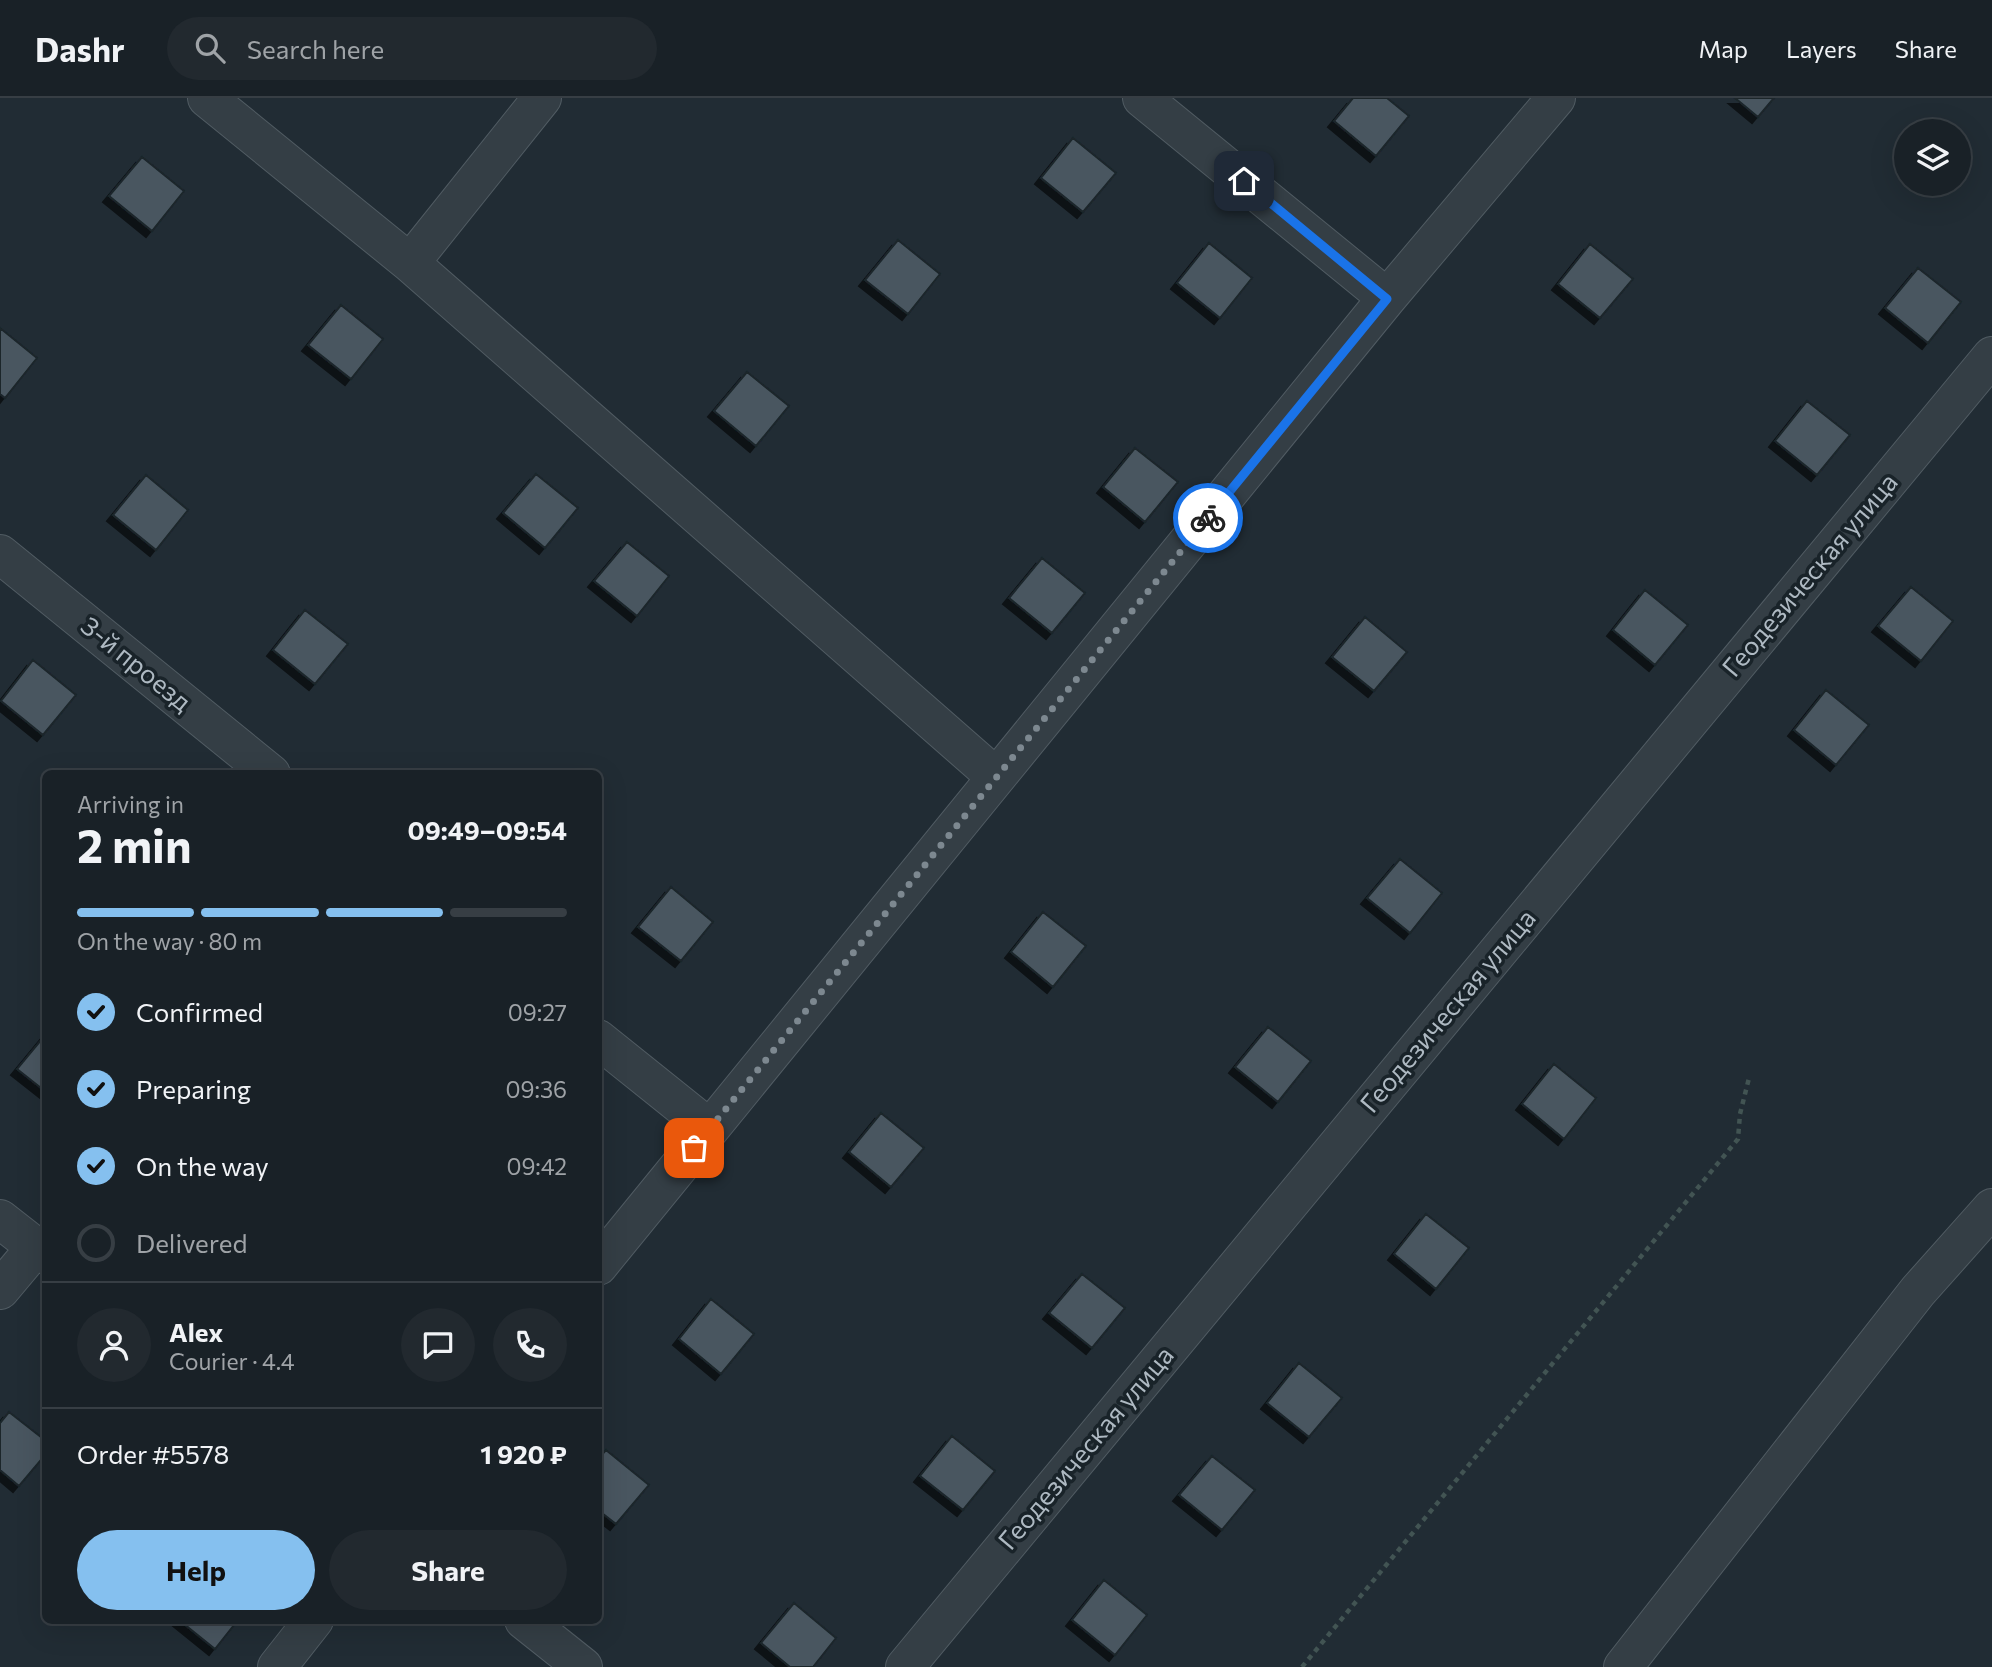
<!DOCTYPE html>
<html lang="en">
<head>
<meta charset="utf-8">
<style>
  :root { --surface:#192127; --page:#22292f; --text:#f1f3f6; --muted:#9fa3a7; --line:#373e44; --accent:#85c0ef }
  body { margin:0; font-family:Commissioner,sans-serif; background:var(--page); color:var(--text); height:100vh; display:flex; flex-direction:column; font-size:26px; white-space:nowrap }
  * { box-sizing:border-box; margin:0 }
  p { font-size:23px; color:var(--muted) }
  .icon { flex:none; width:38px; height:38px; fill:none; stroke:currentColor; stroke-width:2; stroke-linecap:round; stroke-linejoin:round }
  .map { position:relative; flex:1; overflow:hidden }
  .side { position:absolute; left:42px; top:672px; width:560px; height:854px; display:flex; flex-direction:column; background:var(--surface); border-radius:10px; box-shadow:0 7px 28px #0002,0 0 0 2px var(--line) }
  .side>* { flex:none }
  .fabs { position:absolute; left:1894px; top:21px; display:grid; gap:14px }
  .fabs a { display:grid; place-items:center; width:77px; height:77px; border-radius:50%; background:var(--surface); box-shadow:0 7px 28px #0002,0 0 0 2px var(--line); font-size:35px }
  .pin { position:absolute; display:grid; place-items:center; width:60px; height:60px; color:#fff; margin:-30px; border-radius:14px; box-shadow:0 4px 10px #0006 }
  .courier { position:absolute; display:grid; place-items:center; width:70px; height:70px; margin:-35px; border:5px solid #1a73e8; border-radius:50%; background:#fff; color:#222; box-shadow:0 2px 9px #0007 }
  .summary em { font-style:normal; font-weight:700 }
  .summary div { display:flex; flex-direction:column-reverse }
  .summary { display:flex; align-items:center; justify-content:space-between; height:119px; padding:0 35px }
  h1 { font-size:46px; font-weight:700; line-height:52px }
  .bar { display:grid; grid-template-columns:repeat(4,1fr); gap:10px 7px; align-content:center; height:84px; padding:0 35px }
  .bar i { height:9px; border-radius:5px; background:var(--line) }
  .bar .current { background:var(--accent) }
  .bar p { grid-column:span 4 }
  .line { display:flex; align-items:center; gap:18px; padding:0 35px; border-top:2px solid var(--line) }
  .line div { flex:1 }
  .round { display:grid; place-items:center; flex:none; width:74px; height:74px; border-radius:37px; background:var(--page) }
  ol { padding:0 35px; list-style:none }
  li { display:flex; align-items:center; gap:21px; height:77px }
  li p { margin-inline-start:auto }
  li .icon { padding:7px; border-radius:50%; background:var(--accent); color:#111; stroke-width:4 }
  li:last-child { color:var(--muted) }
  li i { width:38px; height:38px; border:4px solid var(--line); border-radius:50% }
  .button { display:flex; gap:14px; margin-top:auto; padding:14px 35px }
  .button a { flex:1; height:80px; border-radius:42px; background:var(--accent); color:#111; font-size:28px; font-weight:700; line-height:80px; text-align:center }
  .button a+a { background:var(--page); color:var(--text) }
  header { display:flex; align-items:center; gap:42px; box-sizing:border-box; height:98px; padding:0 35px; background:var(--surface); border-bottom:2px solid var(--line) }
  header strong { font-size:33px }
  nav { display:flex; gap:38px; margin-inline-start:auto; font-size:24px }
  .search { width:490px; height:63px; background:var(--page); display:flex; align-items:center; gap:18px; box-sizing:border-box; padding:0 24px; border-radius:38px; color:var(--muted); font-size:26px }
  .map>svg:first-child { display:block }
  .building { fill:#495760; stroke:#1b252b; stroke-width:2; filter:url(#shadow) }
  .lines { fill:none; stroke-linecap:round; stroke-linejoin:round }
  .minor-casing { stroke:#515c63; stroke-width:40 }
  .path { stroke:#425453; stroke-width:4.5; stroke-dasharray:5 5; stroke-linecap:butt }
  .minor { stroke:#343e45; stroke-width:38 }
  .done { stroke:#7d8890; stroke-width:7; stroke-dasharray:0 12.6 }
  .route { stroke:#1a73e8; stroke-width:9 }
  .labels { text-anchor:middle; stroke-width:7; stroke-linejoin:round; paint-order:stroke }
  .street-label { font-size:26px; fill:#aeb9c2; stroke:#192329 }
</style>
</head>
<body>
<header>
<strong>Dashr</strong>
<div class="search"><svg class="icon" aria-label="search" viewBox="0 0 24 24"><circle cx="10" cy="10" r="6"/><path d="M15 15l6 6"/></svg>Search here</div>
<nav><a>Map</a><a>Layers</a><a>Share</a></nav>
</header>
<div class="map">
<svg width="1992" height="1569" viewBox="0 0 1992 1569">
  <defs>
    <filter id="shadow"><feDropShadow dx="-6" dy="6" stdDeviation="0" flood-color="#0009"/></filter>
  </defs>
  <rect width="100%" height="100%" fill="#212c34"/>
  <path class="building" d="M1353,0H1387L1409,18L1376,58L1334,23Z
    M1735,0H1774L1758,19Z
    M1073,40L1116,75L1083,114L1041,80Z
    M142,59L184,93L152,133L109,98Z
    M898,142L940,176L908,216L865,182Z
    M1209,145L1252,180L1220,220L1177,185Z
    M1590,146L1633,181L1600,220L1558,186Z
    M1918,170L1961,204L1928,245L1885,210Z
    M341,207L383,241L351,281L308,247Z
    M0,230L37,260L5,300L0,296Z
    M747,274L789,308L756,348L714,313Z
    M1807,303L1850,337L1817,377L1775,343Z
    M1135,350L1178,384L1145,424L1103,389Z
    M536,376L578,410L545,450L503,415Z
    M146,377L188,412L156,452L113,417Z
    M627,444L669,478L637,518L594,483Z
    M1042,460L1085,495L1052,535L1009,500Z
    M1911,489L1953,523L1921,563L1878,528Z
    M1645,492L1688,527L1655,567L1613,532Z
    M305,512L348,546L315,586L273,552Z
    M1365,519L1407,554L1374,593L1332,559Z
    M33,562L76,597L43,637L1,603Z
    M1826,592L1869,627L1836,667L1794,632Z
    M1400,761L1442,795L1410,835L1367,800Z
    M671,789L713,824L681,863L638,829Z
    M1043,814L1086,848L1053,889L1011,854Z
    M1268,929L1311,963L1278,1004L1235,969Z
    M46,936V994L17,971Z
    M1554,966L1596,1000L1564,1041L1522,1006Z
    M881,1015L924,1050L891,1089L849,1054Z
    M1426,1116L1469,1150L1436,1191L1394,1156Z
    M1082,1176L1125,1210L1092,1250L1049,1215Z
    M711,1201L754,1236L721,1276L679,1241Z
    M1299,1265L1342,1300L1309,1339L1267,1305Z
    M9,1314L46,1343V1356L19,1388L0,1372V1325Z
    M952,1338L995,1373L963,1412L920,1378Z
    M606,1352L649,1387L616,1426L598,1412V1361Z
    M1212,1358L1255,1392L1222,1432L1179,1397Z
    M1104,1482L1147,1517L1115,1557L1072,1522Z
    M794,1505L836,1540L813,1569H790L761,1545Z
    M179,1522H238L215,1551Z"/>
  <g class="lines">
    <g class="minor-casing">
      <path id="minor" d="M207,0L410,165L996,679
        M1142,0L1387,200
        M410,165L542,0
        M0,456L271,676
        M598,941L709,1030
        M0,1121L46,1157
        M598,1168L1387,200L1556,0
        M0,1192L36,1149
        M524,1522L583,1569
        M277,1569L314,1522
        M905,1569L1992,258
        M1623,1569L1918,1193L1992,1110"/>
    </g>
    <path class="path" d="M1302,1569L1738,1041L1740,1016L1749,980"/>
    <use href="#minor" class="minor"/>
  </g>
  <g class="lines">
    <path class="done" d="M694,1050L1208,420"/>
    <path class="route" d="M1208,420L1387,201L1244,83"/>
  </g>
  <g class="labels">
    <g class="street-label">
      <text transform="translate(1810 477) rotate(-50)" y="9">Геодезическая улица</text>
      <text transform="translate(136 566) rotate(39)" y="9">3-й проезд</text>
      <text transform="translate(1448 913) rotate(-50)" y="9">Геодезическая улица</text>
      <text transform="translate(1086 1350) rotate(-50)" y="9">Геодезическая улица</text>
    </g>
  </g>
</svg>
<div class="fabs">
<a><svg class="icon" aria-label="layers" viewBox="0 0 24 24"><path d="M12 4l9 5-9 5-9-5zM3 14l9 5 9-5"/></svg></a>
</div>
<div class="pin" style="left:694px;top:1050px;background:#ea580c"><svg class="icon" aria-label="bag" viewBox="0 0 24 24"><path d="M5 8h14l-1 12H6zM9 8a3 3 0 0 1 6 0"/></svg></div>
<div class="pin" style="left:1244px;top:83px;background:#1f2937"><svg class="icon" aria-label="home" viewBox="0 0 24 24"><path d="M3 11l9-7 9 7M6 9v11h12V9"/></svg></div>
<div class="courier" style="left:1208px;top:420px"><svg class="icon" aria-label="bike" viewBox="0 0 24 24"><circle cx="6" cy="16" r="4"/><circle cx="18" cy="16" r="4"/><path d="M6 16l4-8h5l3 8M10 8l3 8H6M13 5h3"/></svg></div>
<section class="side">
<div class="summary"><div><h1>2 min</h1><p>Arriving in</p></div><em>09:49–09:54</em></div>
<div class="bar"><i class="current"></i><i class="current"></i><i class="current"></i><i></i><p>On the way · 80 m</p></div>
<ol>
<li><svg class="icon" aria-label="check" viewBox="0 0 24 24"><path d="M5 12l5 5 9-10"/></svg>Confirmed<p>09:27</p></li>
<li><svg class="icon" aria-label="check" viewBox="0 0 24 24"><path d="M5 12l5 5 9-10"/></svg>Preparing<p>09:36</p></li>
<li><svg class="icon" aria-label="check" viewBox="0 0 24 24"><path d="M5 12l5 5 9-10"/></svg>On the way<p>09:42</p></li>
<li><i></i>Delivered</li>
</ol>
<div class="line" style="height:126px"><a class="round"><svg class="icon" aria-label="person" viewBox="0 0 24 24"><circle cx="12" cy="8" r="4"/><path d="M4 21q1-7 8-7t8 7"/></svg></a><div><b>Alex</b><p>Courier · 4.4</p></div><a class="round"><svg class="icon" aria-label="chat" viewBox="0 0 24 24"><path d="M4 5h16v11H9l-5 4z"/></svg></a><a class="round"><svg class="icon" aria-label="phone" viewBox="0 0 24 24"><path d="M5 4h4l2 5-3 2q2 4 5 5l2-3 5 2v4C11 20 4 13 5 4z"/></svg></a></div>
<div class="line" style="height:91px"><div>Order #5578</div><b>1 920 ₽</b></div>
<div class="button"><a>Help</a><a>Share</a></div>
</section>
</div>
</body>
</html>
